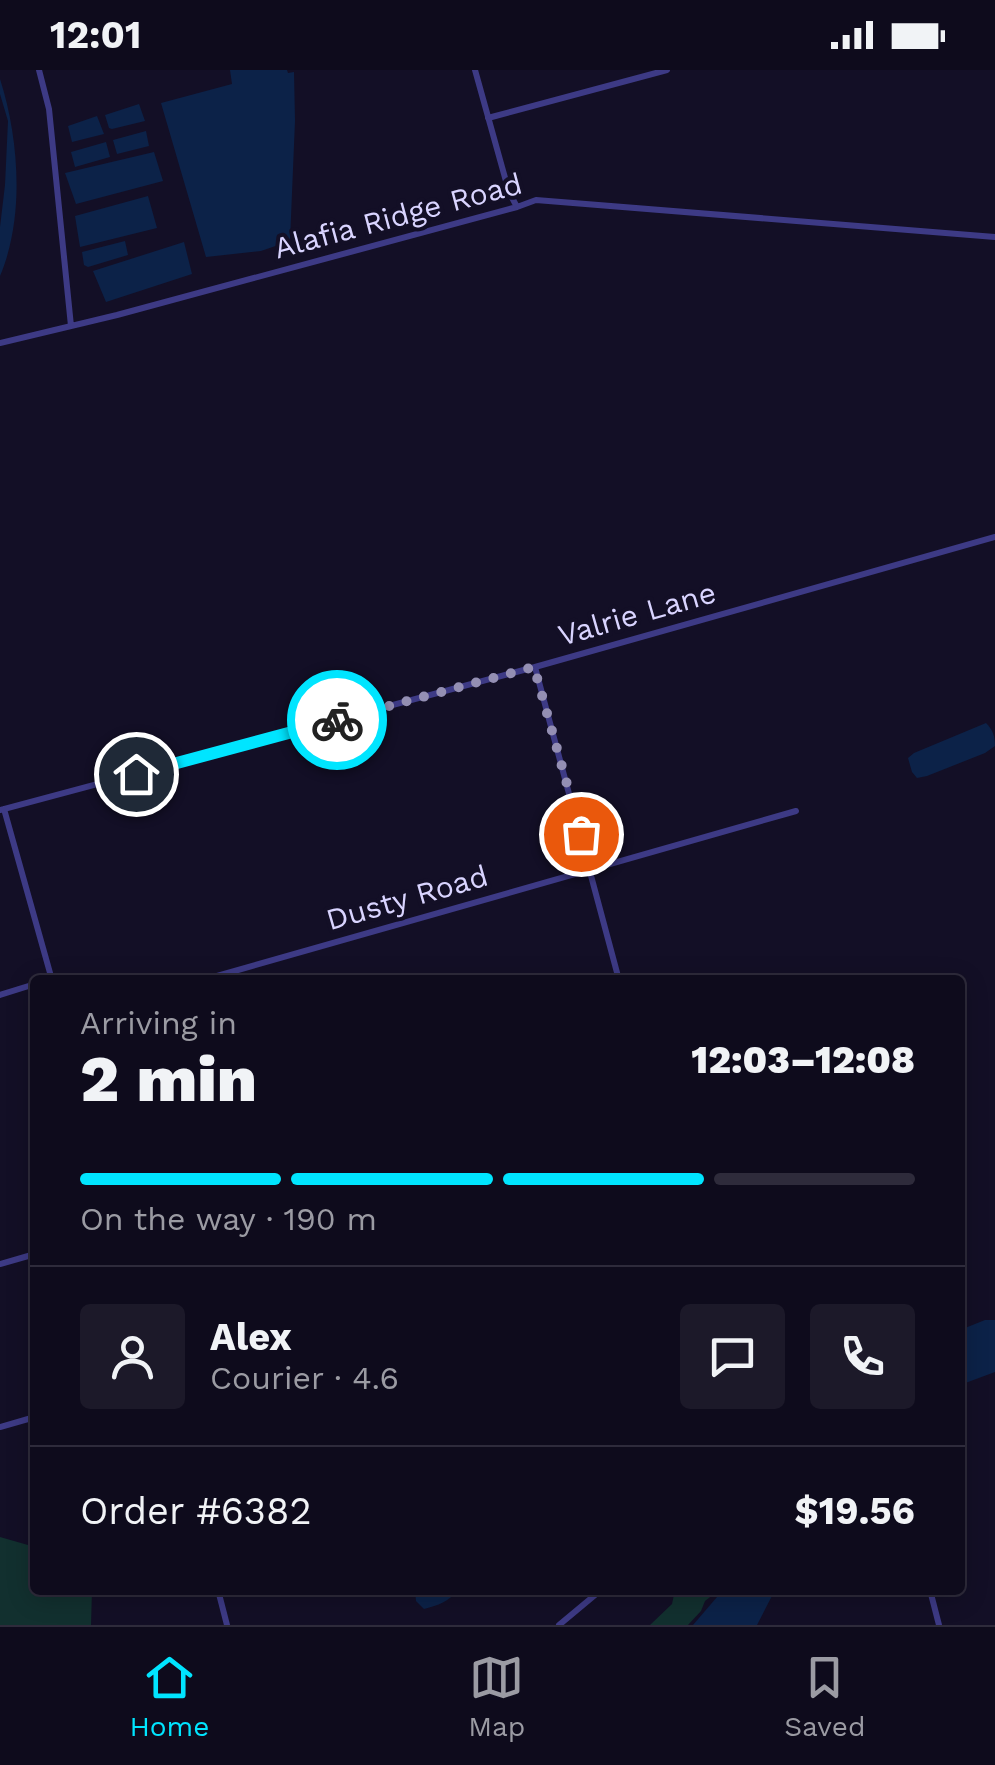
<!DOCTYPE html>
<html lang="en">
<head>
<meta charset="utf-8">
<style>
  :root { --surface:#0e0b1c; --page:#1c1929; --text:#f1f3f6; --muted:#9b9ba3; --line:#2e2b3b; --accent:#00e5ff }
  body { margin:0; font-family:"Work Sans",sans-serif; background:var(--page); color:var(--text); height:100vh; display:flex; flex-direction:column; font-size:38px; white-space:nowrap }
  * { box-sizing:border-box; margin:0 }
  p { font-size:32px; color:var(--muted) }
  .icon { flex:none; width:55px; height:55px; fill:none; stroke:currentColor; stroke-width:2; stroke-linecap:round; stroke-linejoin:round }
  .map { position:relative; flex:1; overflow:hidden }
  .drawer { position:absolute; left:30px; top:905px; width:935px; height:620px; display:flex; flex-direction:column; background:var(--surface); border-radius:10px; box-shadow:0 5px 25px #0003,0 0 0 2px var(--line) }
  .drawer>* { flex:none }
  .pin { position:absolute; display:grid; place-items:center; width:85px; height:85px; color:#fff; margin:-42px; border:5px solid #fff; border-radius:50%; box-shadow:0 2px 10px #0007 }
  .courier { position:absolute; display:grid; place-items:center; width:100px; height:100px; margin:-50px; border:8px solid #00e5ff; border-radius:50%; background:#fff; color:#222; box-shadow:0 2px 12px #0007 }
  .summary em { font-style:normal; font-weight:800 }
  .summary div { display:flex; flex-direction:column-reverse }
  .summary { display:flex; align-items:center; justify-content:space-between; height:170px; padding:0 50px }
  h1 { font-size:65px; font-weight:800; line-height:75px }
  .bar { display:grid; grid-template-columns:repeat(4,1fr); gap:15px 10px; align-content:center; height:120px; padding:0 50px }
  .bar i { height:12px; border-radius:8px; background:var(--line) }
  .bar .current { background:var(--accent) }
  .bar p { grid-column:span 4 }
  .line { display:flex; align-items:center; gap:25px; padding:0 50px; border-top:2px solid var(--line) }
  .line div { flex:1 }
  .round { display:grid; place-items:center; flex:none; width:105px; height:105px; border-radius:10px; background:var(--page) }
  .status { display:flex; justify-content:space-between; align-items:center; height:70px; padding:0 50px; background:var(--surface); direction:ltr }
  .status svg { height:28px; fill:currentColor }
  .menu { display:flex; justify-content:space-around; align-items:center; height:140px; border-top:2px solid var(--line); background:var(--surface); font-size:28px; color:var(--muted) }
  .menu a { display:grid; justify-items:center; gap:5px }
  .menu .current { color:var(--accent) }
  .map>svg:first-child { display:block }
  .green { fill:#12302f }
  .water { fill:#0c2248 }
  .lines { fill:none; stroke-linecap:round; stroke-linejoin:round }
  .street { stroke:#3d3a85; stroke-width:6 }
  .done { stroke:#948fb3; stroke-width:10; stroke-dasharray:0 18 }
  .route { stroke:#00e5ff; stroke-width:12 }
  .labels { text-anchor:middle; stroke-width:8; stroke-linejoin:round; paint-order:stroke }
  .street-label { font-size:30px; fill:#d9d4ff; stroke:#130f26 }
</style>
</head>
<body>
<div class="status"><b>12:01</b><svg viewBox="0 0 49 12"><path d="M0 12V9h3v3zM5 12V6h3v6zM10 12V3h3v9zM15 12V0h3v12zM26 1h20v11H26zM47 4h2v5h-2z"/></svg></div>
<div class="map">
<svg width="995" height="1555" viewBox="0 0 995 1555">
  <rect width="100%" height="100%" fill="#130f26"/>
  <path class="green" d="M0,1467L35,1477V1520H92L91,1555H0Z
    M675,1520H719L705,1531L701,1541L688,1555H650L672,1534Z"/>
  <path class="water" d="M230,0H287L288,3L294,2L295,51L290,171L261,181L206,187L161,33L232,14Z
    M0,9C19,68 25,147 0,206V157L5,115L8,51L0,24Z
    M139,34L145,51L112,59L109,58L105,45Z
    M97,46L104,64L72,72L68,56Z
    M146,61L149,76L117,84L113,70Z
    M106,72L110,87L75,97L71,82Z
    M154,82L163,111L76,134L65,103Z
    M148,126L157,158L80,177L75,146Z
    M125,171L128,185L88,197L84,195L82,182Z
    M184,172L192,204L106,232L93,201Z
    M986,653C993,660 995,666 995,676L985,683L927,706L917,708L912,702L908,688L914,683Z
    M985,1250H995V1302L960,1315V1260Z
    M415,1520H458C448,1532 439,1535 424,1539L416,1531Z
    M723,1520H775L757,1555H693Z"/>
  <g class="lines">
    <path class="street" d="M39,0L49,39L71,256
      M475,0L509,122L517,137
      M488,48L667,0
      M0,273L117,245L517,137L536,130L995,167
      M535,597L619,910
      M4,739L52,910
      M0,740L535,597L995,467
      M203,910L796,741
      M0,925L35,914
      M0,1194L35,1184
      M0,1357L35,1347
      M218,1520L227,1555
      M930,1520L939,1555
      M559,1555L601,1520"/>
  </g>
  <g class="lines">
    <path class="done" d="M337,650L534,597L581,764"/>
    <path class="route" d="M136,704L337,650"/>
  </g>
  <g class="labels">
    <g class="street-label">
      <text transform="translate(398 146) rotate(-15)" y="10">Alafia Ridge Road</text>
      <text transform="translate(637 544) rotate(-16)" y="10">Valrie Lane</text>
      <text transform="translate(407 828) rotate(-16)" y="10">Dusty Road</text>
    </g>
  </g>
</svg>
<div class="pin" style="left:581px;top:764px;background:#ea580c"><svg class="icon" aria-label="bag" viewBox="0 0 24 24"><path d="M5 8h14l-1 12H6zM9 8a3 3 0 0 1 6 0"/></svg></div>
<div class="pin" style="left:136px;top:704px;background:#1f2937"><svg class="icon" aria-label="home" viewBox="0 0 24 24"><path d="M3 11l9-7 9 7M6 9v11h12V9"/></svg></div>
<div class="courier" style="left:337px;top:650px"><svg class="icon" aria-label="bike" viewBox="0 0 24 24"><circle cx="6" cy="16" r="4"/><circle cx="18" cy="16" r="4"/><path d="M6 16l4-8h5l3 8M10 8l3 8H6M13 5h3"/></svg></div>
<section class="drawer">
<div class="summary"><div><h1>2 min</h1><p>Arriving in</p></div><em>12:03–12:08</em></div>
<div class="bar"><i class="current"></i><i class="current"></i><i class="current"></i><i></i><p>On the way · 190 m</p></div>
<div class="line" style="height:180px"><a class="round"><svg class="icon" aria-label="person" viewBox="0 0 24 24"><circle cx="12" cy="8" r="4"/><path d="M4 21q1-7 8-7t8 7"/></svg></a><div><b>Alex</b><p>Courier · 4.6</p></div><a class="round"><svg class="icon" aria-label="chat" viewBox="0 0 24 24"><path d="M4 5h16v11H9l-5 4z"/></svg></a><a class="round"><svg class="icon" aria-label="phone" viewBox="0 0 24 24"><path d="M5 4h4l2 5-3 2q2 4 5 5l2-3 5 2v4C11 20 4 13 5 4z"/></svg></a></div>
<div class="line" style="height:130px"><div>Order #6382</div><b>$19.56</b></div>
</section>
</div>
<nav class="menu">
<a class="current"><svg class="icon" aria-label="home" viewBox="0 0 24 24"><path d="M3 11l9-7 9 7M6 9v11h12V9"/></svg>Home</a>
<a><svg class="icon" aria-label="map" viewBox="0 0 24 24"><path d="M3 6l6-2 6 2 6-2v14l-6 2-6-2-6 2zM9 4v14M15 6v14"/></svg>Map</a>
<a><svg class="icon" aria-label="saved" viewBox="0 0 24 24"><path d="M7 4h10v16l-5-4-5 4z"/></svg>Saved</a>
</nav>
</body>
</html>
